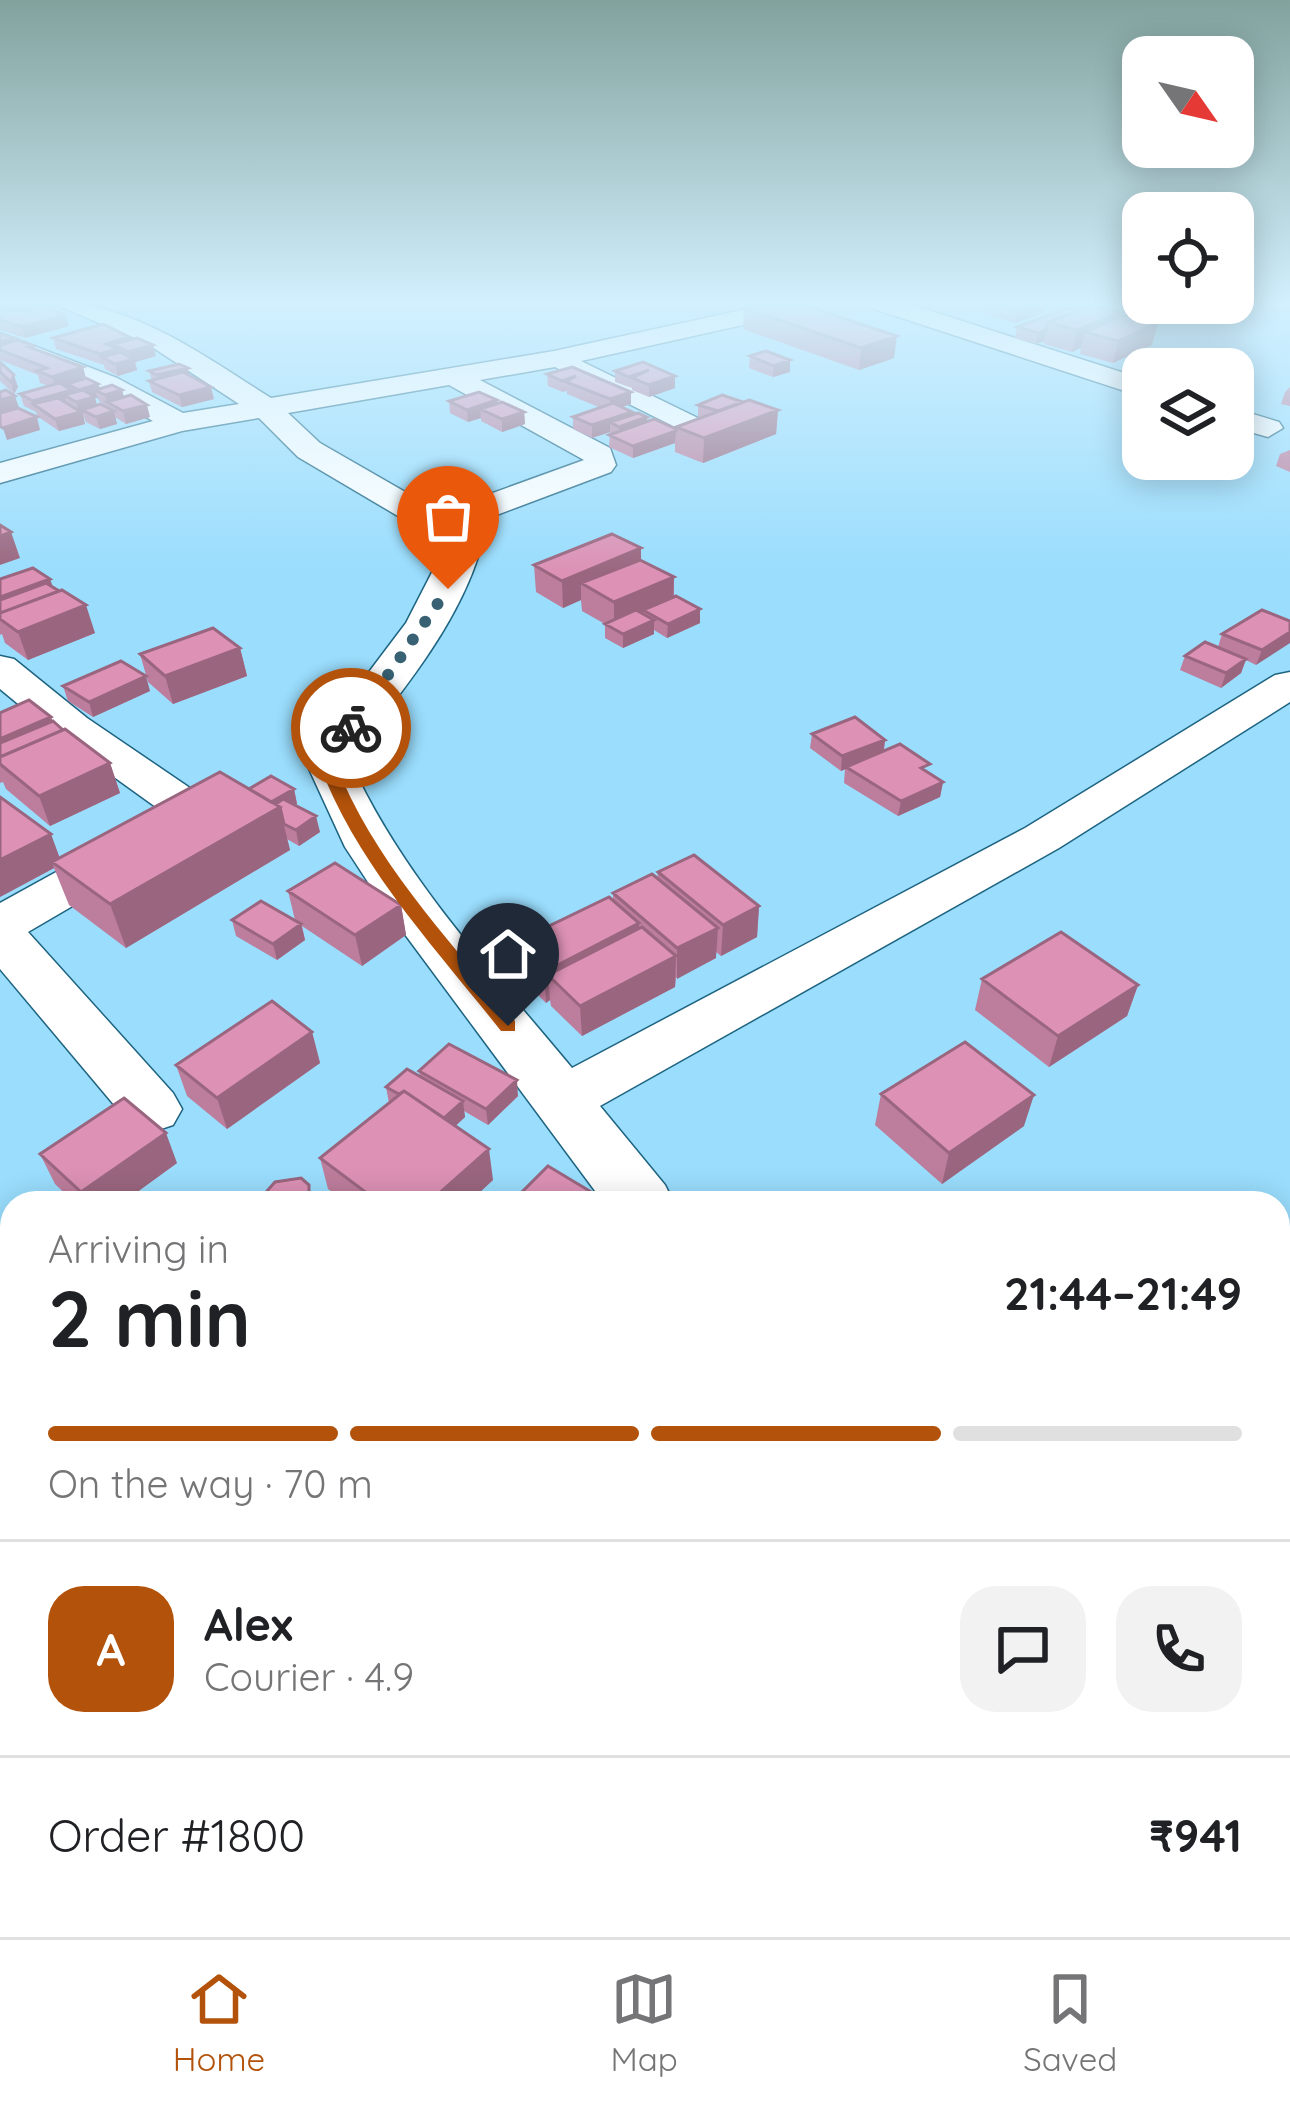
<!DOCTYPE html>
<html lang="en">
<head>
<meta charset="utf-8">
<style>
  :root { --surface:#fff; --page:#f2f2f2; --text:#202124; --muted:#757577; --line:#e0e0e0; --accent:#b3530b }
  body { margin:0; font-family:Quicksand,sans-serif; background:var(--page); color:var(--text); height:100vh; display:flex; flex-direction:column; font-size:45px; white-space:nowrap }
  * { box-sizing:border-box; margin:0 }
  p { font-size:39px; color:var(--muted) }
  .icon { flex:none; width:66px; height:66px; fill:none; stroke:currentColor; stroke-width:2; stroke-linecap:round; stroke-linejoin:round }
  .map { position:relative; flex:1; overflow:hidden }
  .details { position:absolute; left:0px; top:1191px; width:1290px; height:747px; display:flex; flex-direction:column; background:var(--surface); border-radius:36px 36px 0 0; box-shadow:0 6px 30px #0003 }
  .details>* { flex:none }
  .needle { width:78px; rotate:124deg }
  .fabs { position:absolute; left:1122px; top:36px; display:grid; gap:24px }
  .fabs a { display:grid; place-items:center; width:132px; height:132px; border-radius:24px; background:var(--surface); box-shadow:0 6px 30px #0003; font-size:60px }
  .pin { position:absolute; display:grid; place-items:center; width:102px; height:102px; color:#fff; margin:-123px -51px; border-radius:50% 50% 50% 0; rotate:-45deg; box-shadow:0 0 12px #0007 }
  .pin .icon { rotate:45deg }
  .courier { position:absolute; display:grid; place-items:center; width:120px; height:120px; margin:-60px; border:9px solid #b3530b; border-radius:50%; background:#fff; color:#222; box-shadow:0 3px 15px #0007 }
  .head em { font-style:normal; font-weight:800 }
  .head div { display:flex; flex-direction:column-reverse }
  .head { display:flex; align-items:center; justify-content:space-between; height:204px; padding:0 48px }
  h1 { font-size:78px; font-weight:800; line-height:90px }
  .bar { display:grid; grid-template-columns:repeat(4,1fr); gap:18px 12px; align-content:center; height:144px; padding:0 48px }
  .bar i { height:15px; border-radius:9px; background:var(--line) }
  .bar .on { background:var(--accent) }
  .bar p { grid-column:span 4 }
  .line { display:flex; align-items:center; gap:30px; padding:0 48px; border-top:3px solid var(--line) }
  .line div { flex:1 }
  .round { display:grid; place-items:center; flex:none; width:126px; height:126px; border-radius:36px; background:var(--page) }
  .menu { display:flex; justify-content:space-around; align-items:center; height:168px; border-top:3px solid var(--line); background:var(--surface); font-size:33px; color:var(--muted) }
  .menu a { display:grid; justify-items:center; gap:6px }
  .menu .on { color:var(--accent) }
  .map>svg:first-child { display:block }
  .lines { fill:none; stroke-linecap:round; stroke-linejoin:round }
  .minor-casing { stroke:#1e6480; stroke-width:3 }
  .minor { fill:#fff; fill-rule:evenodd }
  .wall { fill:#bd7d9c; fill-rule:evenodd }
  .shaded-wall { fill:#9a667f }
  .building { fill:#dc91b5; stroke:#9a667f; stroke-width:3 }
  .route { fill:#b3530b }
  .done { stroke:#386274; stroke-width:12; stroke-dasharray:0 21.6 }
</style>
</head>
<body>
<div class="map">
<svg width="1290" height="1937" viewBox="0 0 1290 1937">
  <rect width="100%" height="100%" fill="#9addfd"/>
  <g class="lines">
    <g class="minor-casing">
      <path id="minor" d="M50,302C133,302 202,355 271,398L554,351L779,302H826L814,309L581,361L704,421L708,427L693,436L555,367L480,380L610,448L616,465L611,472L462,528L481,547C459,625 398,697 349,759C402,877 490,969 572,1068L1025,828L1275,675L1290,672V702L1059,848L600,1106L665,1185L674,1203H604L381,902L345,847L304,758L406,623L444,549L425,532L298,457L259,418L182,431L0,483V463L153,421L97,390L0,351V333L117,378L183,413L239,404L146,343ZM449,385L584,460L440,512L320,443L288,413Z
        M865,302H903L1143,379V397L868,307Z
        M1233,408L1279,422L1283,428L1268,437L1233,427Z
        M0,656L14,659L87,718L212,803L219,813L212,823L195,827L178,823L57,736L0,689Z
        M124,840L141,844L149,855L141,866L28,932L173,1093L182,1109L173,1125L152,1132L131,1125L0,969V903L107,844Z
        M12,1613V1703L0,1708V1618Z
        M1278,1852L1290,1857V1937H1249L1242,1926H1278Z"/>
    </g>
    <use href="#minor" class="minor"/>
  </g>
  <path class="wall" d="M0,302L55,306L57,311L66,315L69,326L25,338L0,330Z
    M985,302H1046L1044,313L1015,323L984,313Z
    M744,308L894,358L859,370L743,329Z
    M1077,311L1121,312L1120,317L1152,345L1113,363L1080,354L1081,348L1072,352L1044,344V341L1036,344L1015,338L1017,327Z
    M0,334L14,338V341L35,346L36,350L83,367L86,379L98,384L100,388L122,390L124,397L150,417L126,424L115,417L117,424L100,429L86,422L83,414L85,424L59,431L37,416L36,412L24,406L20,394L49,386L40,383L38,375L0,360ZM97,397L99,401L109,409L97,405L95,398Z
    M53,338L130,340L156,356L135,362L137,370L118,376L105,369L104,365L56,349Z
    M750,356L790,372L773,377L749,368Z
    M1,362L18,387L14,394L0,381Z
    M149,371L190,376L214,399L182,407L152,392L149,381L152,380Z
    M615,371L675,376V388L649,397L632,390V388L615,382Z
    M547,374L631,404L621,407L632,412V415L647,421L676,429L701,418L698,417V405L743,402L778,410L776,434L703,463L675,452V443L633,458L609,447L610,432L592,438L573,429V417L601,408L567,394V391L563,392L548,386Z
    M1290,387V406L1281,404L1285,392Z
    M449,401L497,403L524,412L525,424L502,432L481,421V418L468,422L450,413Z
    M1290,450V472L1276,466L1280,454Z
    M641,548V560L674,577V597L700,623L667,638L654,630V634L623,648L605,638V624L582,611L581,600L563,608L536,592L534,565Z
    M0,579L53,587L95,633L28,660L5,643L2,634L0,635Z
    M1290,621L1256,665L1246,660L1241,673L1221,688L1180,670L1185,656L1218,647L1222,634Z
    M240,648L247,676L173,704L148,682L140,654Z
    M63,686L150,691L93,717L68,701Z
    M0,713L53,722L110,763L120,793L50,826L6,789L3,782L0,783Z
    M812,734L885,740L884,751L928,772L943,782L940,797L898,816L844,783L845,769L841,771L810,748Z
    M249,789H294L297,804L295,805L320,832L299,846L287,839L290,850L126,948L69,905L54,868L0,897L60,858Z
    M658,872L759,906L757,937L721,956L716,952V958L676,978L675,987L582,1036L551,1006L550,1000L546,1003L517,974L514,943L613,900V893L657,878Z
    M288,891L401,905L406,935L362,966L302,926L305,940L277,960L236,936L232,920H295Z
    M982,979L1138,985L1127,1016L1049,1067L975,1010Z
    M312,1032L320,1063L227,1129L187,1096L176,1065Z
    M419,1071L518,1096L488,1125L464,1111L465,1117L455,1126L493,1180L468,1203H347L328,1189L320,1158L389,1103L386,1087L420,1076Z
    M881,1094L1024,1126L942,1184L875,1125Z
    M40,1154L177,1163L122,1203H75L55,1184Z
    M12,1355V1453L0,1443V1366Z
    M1061,1926H1191L1188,1937H1077Z"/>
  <path class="shaded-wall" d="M1046,302L1044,313L1015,323L1017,312Z
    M1121,312L1116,334L1085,332L1081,348L1072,352L1077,330Z
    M66,315L69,326L25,338L22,327Z
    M1158,323L1152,345L1113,363L1118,341Z
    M1046,330L1044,341L1036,344L1038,333Z
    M897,336L894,358L859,370L861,348Z
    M129,337L132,349L113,344L114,350L117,349L120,361L102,357L103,365L100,354L106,344Z
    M153,345L156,356L135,362L137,370L118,376L115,364L130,360L128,352Z
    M790,360V372L773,377L774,366Z
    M83,367L86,379L55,389L52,377Z
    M188,368L190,379L160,387L157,375Z
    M14,375L18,387L14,394L11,382Z
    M675,376V388L649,397V385Z
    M98,384L101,393L95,390L97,397L95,398L98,409L82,410L85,424L59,431L55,419L79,413L76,402L79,390Z
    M211,387L214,399L182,407L179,395Z
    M72,390L75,402L64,395L67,404L34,405L33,401Z
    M122,390L125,402H107L105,395Z
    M631,392V404L610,411V399Z
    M15,396L19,408L0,413V400Z
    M497,400L498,412L480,409L481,418L468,422L467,410Z
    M147,405L150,417L126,424L123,411Z
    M778,410L776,434L703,463L704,438Z
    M114,411L117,424L100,429L96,417Z
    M524,412L525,424L502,432V419Z
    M632,412V422L647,417V430L620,439L619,427L610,422V432L592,438V425Z
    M37,417L40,430L7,440L3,428Z
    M676,431L675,443L633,458V446Z
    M11,532L20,558L0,565V536Z
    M641,548V575L581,583V600L563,608L562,581Z
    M674,577L673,604L643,610V617L614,629V602Z
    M50,579L55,593L0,613V597Z
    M86,605L95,633L28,660L18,632Z
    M700,609V623L667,638L668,624Z
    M654,620V634L623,648V634Z
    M1290,632V643L1256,665L1262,650Z
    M240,648L247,676L173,704L165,676Z
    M1246,659L1241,673L1221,688L1226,673Z
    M146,676L150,691L93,717L89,702Z
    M51,717L57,732L0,757V739Z
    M885,740L883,754L841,771L842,756Z
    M110,763L120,793L50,826L39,796Z
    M943,782L940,797L898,816L901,801Z
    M294,789L297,804L281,813L290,850L126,948L110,904Z
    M316,816L320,832L299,846L296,830Z
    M51,834L62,864L52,862L54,868L0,897V860Z
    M401,905L406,935L362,966L355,935Z
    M759,906L757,937L721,956L723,925Z
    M639,923V954L548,975L550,1000L546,1003L544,972Z
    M301,924L305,940L277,960L273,944Z
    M718,928L716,958L677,979V948Z
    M676,956L675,987L582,1036L580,1006Z
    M1138,985L1127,1016L1049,1067L1058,1036Z
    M312,1032L320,1063L227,1129L217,1098Z
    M517,1080L518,1096L488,1125L486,1109Z
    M1034,1095L1024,1126L942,1184L949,1153Z
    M463,1101L465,1117L445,1136L442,1120Z
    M166,1133L177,1163L122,1203H86L81,1192Z
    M489,1149L493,1180L468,1203H428Z
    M309,1185L313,1203H303Z
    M2,1477L12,1491V1512L0,1523V1478Z
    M244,1926H248L257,1937H235Z"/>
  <path class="building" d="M0,302H41L55,306L48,308L66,315L22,327L0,320V314L14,310L37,313L9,305L0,308Z
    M763,302H794L897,336L861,348L744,308Z
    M985,302H1045L1017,312Z
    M1092,305L1121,312L1077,330L1048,322Z
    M1067,308L1077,311L1048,322L1046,330L1038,333L1017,327Z
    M1125,315L1158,323L1118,341L1085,332Z
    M103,324L129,337L106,344L117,349L100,354L53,338Z
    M0,334L14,338L0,342Z
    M137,338L153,345L128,352L113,344Z
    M18,340L35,346L29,347L83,367L52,377L37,371L47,368L0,350V345Z
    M766,351L790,360L774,366L750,356Z
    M120,352L134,359L115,364L102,357Z
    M0,362L14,375L11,382L0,372Z
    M643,362L675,376L649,385L632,378L649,370L629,377L615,371Z
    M179,364L188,368L157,375L149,371Z
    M572,367L631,392L610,399L566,382L576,376L562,381L547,374Z
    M183,372L211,387L179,395L149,381Z
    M86,378L98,384L79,390L67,384Z
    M59,383L72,390L33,401L20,394Z
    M112,385L122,390L105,395L95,390Z
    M6,390L15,396L0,400V392Z
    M83,390L95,397L76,402L64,395Z
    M479,392L497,400L467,410L449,401Z
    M131,395L147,405L123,411L107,402Z
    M722,395L743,402L718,411L698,405Z
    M58,398L81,412L55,419L33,404Z
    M749,400L778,410L704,438L676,427Z
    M502,402L524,412L502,419L480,409Z
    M613,403L632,412L592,425L573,417Z
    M100,404L114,411L96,417L82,410Z
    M18,408L37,417L3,428L0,426V413Z
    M638,413L647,417L619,427L610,422Z
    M654,419L676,429V431L633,446L609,435Z
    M0,525L11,532L0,536Z
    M612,534L641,548L562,581L534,565Z
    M640,560L674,577L614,602L581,583Z
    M33,568L50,579L0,597V579Z
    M46,583L59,591L0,613V600Z
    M62,590L86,605L18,632L0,619V613Z
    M676,596L700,609L668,624L643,610Z
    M636,610L654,620L623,634L605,624Z
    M1262,610L1290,621V632L1262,650L1222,634Z
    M213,628L240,648L165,676L140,654Z
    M1205,642L1246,659L1226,673L1185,656Z
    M121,661L146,676L89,702L63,686Z
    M29,700L51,717L0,739V713Z
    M855,717L885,740L842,756L812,734Z
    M53,721L63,730L0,757V743Z
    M65,729L110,763L39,796L0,764V757Z
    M900,744L930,764L921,768L943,782L901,801L846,767Z
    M220,772L280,807L110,904L52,862Z
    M271,776L294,789L271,802L249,789Z
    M0,797L51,834L0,860Z
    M283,799L316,816L296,830L284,824L280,807L276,804Z
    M694,855L759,906L723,925L658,872Z
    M335,863L401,905L355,935L288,891Z
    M652,874L718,928L677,948L613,893Z
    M609,897L639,923L544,972L514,943Z
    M261,901L301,924L273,944L232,920Z
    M642,927L676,956L580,1006L548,975Z
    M1061,932L1138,985L1058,1036L982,979Z
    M272,1001L312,1032L217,1098L176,1065Z
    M965,1042L1034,1095L949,1153L881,1094Z
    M449,1044L517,1080L486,1109L419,1071Z
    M407,1069L463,1101L444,1118L404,1091L399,1094L386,1087Z
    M404,1091L489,1149L428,1203H380L320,1158Z
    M124,1098L166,1133L81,1192L40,1154Z
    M548,1166L598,1196L592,1203H524L516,1198Z
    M301,1178L309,1185V1195L303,1203L267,1202V1191L275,1182Z
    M12,1355V1439L11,1440L0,1431V1366Z
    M47,1926H244L235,1937H56Z
    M295,1926H530L542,1937H287Z
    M638,1926H771L783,1937H631Z
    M1104,1926H1191L1188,1937H1120Z"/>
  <linearGradient id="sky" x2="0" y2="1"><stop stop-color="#81a29d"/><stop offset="0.53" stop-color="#d2f0fe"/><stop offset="1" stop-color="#d2f0fe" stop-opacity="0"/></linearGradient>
  <rect width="1290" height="573" fill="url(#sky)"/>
  <path class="route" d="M345,725L359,728L334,759C371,859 449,939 515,1021V1031H501C434,946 354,862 317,758Z"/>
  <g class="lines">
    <path class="done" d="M351,728L448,589"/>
  </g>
</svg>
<div class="fabs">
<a><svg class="needle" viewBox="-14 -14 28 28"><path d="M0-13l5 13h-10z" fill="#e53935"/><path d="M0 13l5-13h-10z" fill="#757577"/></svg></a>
<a><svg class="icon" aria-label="locate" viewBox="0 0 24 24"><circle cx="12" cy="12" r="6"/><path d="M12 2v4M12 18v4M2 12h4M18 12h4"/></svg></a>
<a><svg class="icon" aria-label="layers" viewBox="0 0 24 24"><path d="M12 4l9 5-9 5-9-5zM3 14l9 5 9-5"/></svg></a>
</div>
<div class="pin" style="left:448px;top:589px;background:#ea580c"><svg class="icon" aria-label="bag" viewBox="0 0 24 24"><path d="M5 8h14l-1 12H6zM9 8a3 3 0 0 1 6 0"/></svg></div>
<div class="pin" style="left:508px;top:1026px;background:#1f2937"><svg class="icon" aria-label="home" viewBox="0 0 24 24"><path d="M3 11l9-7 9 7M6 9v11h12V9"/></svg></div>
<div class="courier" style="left:351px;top:728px"><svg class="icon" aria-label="bike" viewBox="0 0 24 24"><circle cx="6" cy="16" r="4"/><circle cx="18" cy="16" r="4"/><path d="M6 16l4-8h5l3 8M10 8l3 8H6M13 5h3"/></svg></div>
<section class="details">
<div class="head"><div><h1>2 min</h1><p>Arriving in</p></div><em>21:44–21:49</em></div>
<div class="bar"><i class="on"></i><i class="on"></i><i class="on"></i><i></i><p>On the way · 70 m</p></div>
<div class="line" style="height:216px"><b class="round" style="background:var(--accent);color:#fff">A</b><div><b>Alex</b><p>Courier · 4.9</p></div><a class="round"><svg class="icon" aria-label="chat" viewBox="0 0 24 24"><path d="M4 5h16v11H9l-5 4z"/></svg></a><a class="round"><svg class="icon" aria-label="phone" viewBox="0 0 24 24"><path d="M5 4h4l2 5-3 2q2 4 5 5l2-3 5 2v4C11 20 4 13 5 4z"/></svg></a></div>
<div class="line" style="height:156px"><div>Order #1800</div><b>₹941</b></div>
</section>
</div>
<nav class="menu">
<a class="on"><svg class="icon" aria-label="home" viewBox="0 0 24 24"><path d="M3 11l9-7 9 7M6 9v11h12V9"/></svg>Home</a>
<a><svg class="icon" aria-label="map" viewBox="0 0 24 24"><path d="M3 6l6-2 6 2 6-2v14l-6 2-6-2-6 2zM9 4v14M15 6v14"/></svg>Map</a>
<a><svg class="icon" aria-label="saved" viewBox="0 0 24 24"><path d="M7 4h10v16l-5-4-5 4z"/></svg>Saved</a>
</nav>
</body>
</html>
